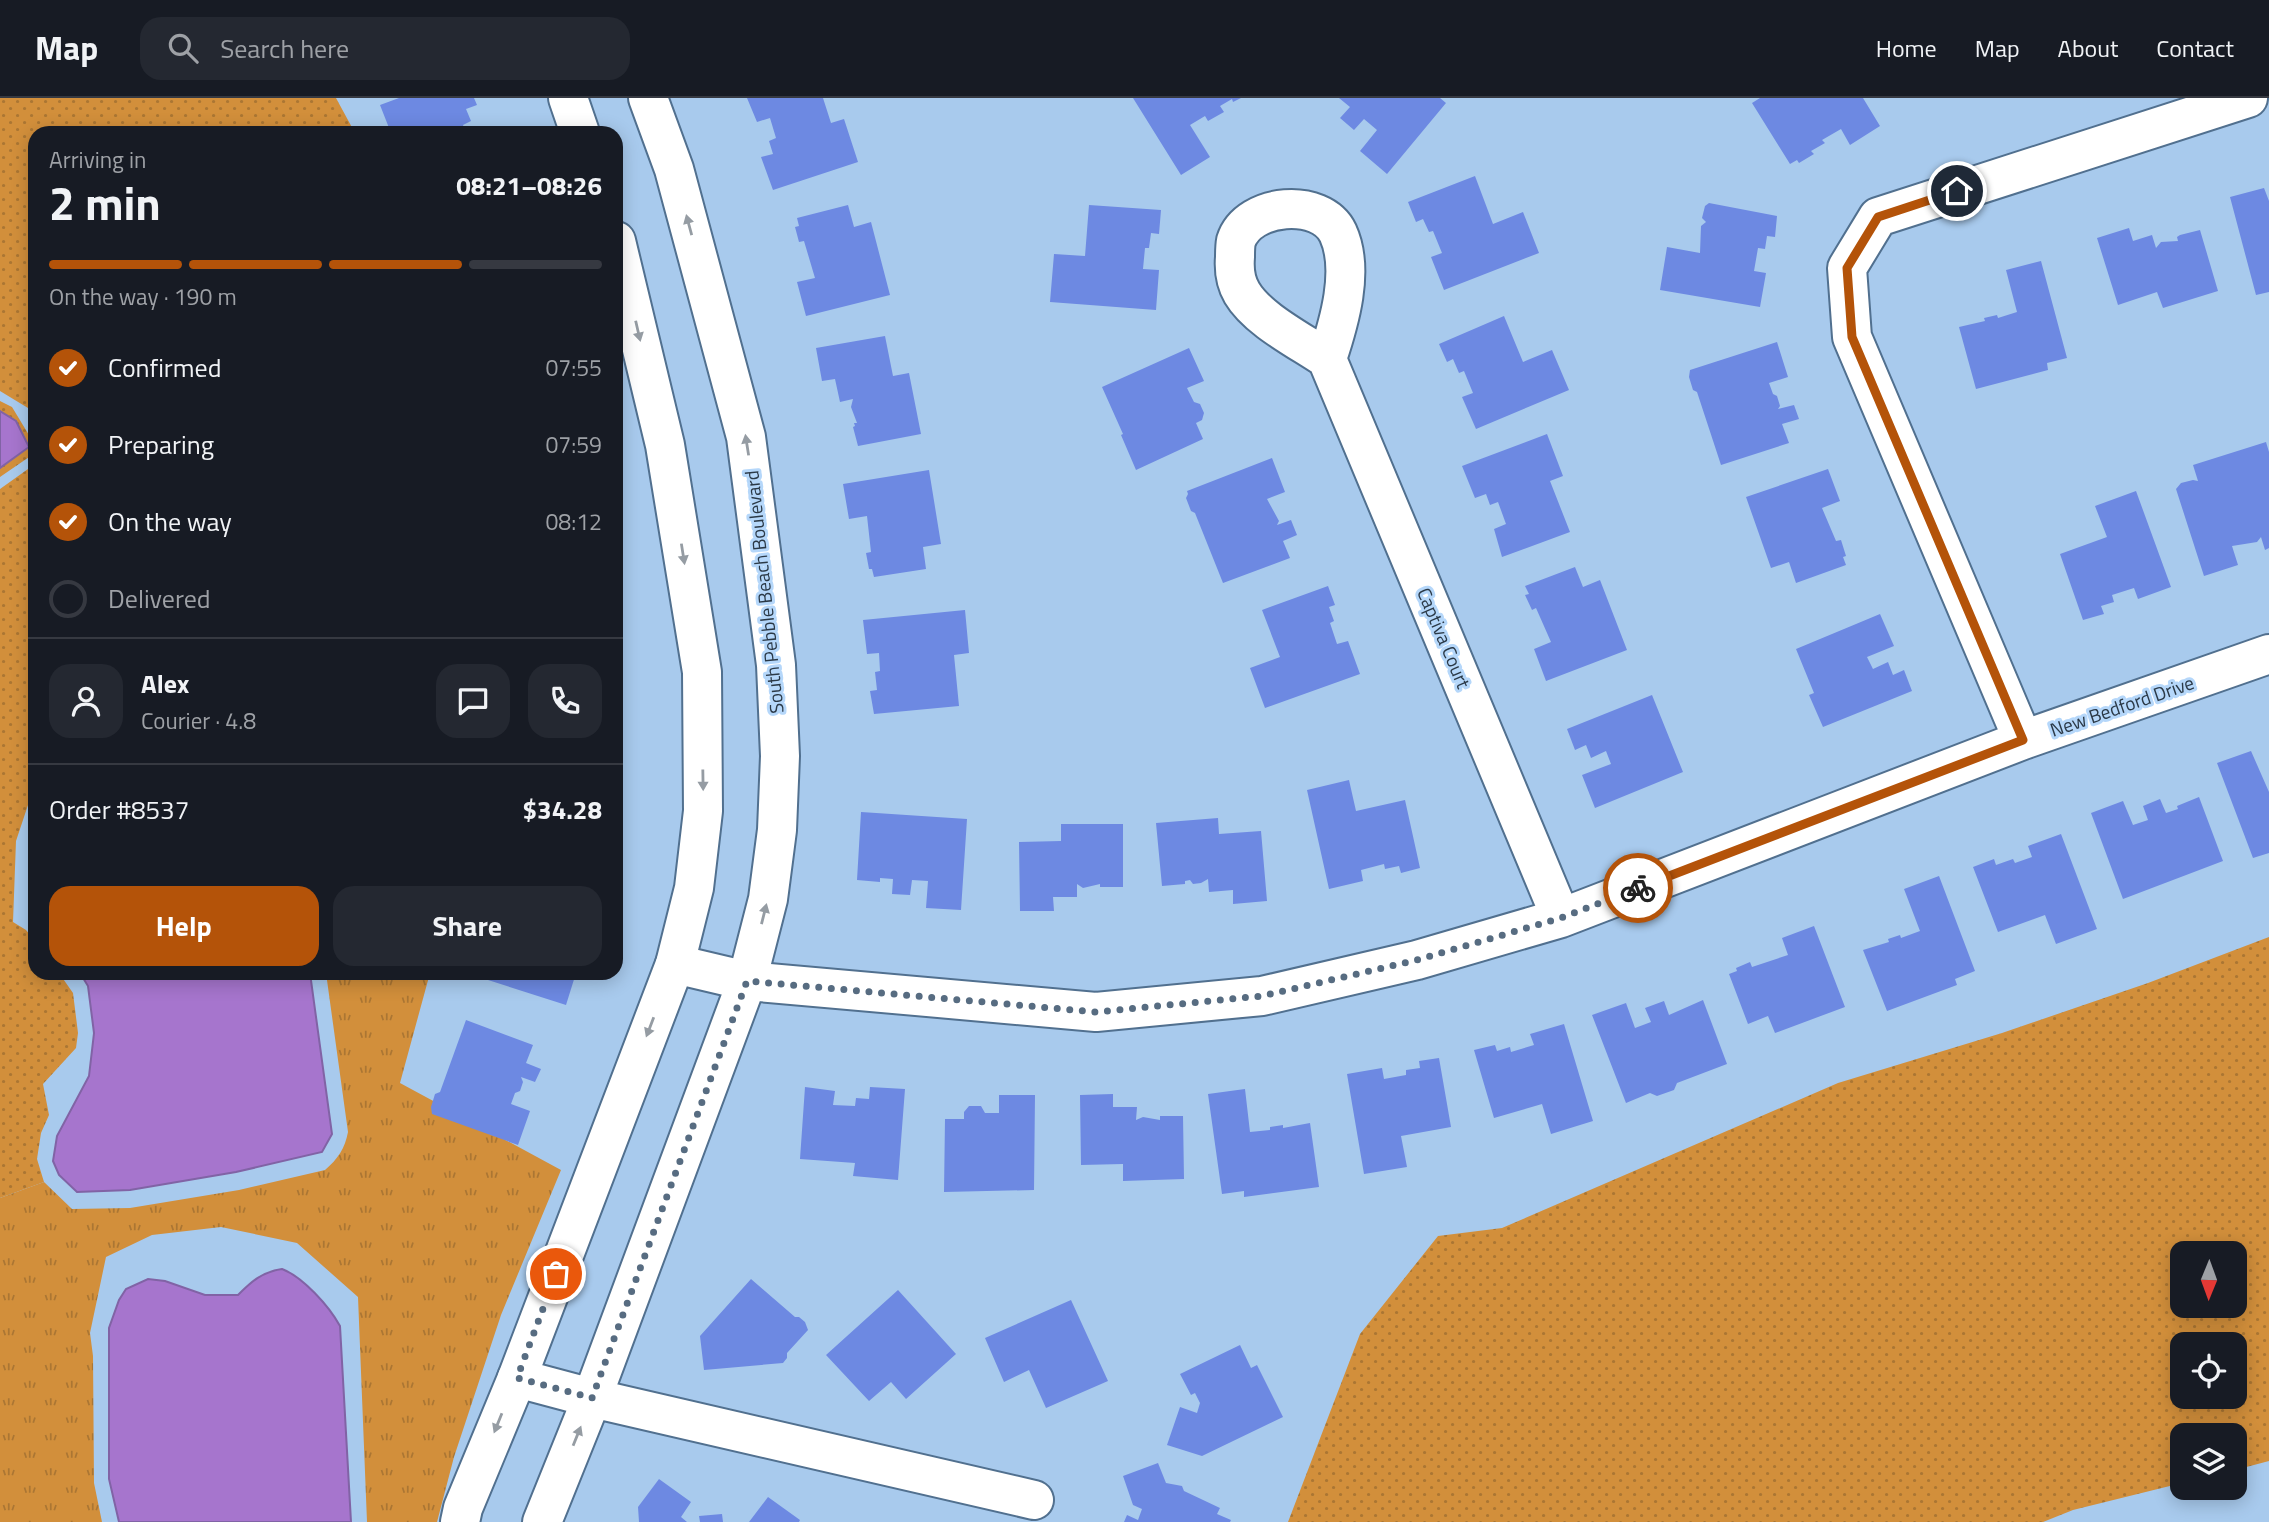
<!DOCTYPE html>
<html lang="en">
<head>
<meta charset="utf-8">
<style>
  :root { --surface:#171b24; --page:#242831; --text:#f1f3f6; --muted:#9ea1a6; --line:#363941; --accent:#b45309 }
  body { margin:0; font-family:"Titillium Web",sans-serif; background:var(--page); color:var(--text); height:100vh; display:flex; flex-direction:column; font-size:26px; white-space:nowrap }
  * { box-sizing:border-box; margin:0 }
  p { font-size:23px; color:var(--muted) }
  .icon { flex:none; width:38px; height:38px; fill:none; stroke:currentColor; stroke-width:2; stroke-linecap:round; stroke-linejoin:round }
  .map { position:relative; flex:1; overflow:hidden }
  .details { position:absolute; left:28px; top:28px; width:595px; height:854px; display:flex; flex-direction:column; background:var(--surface); border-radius:21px; box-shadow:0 4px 18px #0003 }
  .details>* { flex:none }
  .needle { width:46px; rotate:181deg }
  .buttons { position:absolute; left:2170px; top:1143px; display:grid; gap:14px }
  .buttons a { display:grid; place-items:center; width:77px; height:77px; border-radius:14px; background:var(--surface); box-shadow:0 4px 18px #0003; font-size:35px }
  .pin { position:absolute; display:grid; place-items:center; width:60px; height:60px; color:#fff; margin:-30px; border:4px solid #fff; border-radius:50%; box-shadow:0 2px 7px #0007 }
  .courier { position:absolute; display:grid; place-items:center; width:70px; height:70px; margin:-35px; border:5px solid #b45309; border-radius:50%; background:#fff; color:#222; box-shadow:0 2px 9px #0007 }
  .summary em { font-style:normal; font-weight:700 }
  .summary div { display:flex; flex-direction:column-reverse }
  .summary { display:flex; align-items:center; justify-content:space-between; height:119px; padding:0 21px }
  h1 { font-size:46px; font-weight:700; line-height:52px }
  .bar { display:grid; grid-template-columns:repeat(4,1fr); gap:10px 7px; align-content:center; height:84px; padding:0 21px }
  .bar i { height:9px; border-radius:5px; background:var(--line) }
  .bar .selected { background:var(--accent) }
  .bar p { grid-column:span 4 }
  .line { display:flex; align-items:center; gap:18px; padding:0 21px; border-top:2px solid var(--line) }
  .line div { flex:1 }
  .round { display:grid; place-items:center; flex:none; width:74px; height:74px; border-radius:21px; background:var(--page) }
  ol { padding:0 21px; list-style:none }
  li { display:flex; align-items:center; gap:21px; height:77px }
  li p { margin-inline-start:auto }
  li .icon { padding:7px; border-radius:50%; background:var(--accent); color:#fff; stroke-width:4 }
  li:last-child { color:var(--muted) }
  li i { width:38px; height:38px; border:4px solid var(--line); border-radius:50% }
  .button { display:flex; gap:14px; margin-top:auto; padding:14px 21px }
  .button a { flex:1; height:80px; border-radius:21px; background:var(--accent); color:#fff; font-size:28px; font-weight:700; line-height:80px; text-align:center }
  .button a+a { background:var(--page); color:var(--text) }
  header { display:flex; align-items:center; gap:42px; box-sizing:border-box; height:98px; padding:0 35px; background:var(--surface); border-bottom:2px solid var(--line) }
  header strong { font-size:33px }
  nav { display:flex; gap:38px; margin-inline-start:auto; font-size:24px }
  .search { width:490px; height:63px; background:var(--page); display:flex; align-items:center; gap:18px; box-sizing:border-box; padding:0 24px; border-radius:21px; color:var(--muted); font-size:26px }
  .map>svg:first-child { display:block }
  .grass { fill:url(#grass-dots); fill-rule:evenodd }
  .park { fill:url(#park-tufts) }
  .water { fill:#a675cd; stroke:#8163a5; stroke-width:2 }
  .building { fill:#6d89e2 }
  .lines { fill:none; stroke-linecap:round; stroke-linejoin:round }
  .street-casing { stroke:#51708f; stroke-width:42 }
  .secondary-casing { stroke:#51708f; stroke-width:42 }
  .street { stroke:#fff; stroke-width:38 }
  .secondary { stroke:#fff; stroke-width:38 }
  .oneway { fill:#959ca3 }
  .done { stroke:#576c81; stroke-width:7; stroke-dasharray:0 12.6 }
  .route { stroke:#b45309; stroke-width:9 }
  .labels { text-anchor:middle; stroke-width:6; stroke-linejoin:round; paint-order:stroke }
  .street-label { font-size:19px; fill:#2b3947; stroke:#b5d7fa }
</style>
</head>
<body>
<header>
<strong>Map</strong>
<div class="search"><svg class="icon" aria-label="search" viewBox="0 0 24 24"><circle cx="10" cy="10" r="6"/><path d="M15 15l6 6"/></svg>Search here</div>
<nav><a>Home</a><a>Map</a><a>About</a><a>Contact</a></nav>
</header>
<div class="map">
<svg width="2269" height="1424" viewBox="0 0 2269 1424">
  <defs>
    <pattern id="grass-dots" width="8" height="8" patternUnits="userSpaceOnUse" patternTransform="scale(1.75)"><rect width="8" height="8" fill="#d28f3b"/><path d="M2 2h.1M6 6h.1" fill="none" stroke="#ab7633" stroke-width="1.8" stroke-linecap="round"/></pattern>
    <pattern id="park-tufts" width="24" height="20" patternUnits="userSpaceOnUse" patternTransform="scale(1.75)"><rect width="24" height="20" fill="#d28f3b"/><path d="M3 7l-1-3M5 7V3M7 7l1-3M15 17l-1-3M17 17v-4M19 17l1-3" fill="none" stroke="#ab7633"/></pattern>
  </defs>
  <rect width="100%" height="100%" fill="#a8caed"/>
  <path class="grass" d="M0,0H336L355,35H35V324L28,310L0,293Z
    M0,303L12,309L35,347V355L0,379Z
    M35,366V692L32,695L16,743L13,824L26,832L35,843V875H59L73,895L78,935L76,950L43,986L49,1017L41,1035L37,1061L44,1084L0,1100V391Z
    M2269,839V1363L2235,1372V1337H2182V1385L2073,1412L2043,1424H1288L1360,1236L1438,1138L1502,1130L1838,985L2002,935L2148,885ZM2235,1155V1208H2182V1155ZM2182,1246H2235V1298H2182Z"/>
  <path class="park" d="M326,875H430L400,985L561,1072L501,1217L454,1359L437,1424H367L358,1199L297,1145L221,1129L152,1137L106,1159L90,1235L93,1258L94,1385L102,1424H0V1100L44,1084L72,1111L130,1110L239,1092L325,1072C338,1061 345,1050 348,1034Z"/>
  <path class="water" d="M0,313L16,323L29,349L0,370Z
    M80,875H310L332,1036L322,1054L236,1074L130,1092L77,1094L59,1077L53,1063L57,1038L89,978L94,935L88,888Z
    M282,1171C303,1179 329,1208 340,1228L351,1424H119L109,1381V1230L119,1202L126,1191L148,1181L165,1183L205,1197H238C252,1183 262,1174 282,1171Z"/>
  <path class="building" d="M399,0H474L477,7L466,11L471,23L463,27L466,35H391L380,7Z
    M747,0H823L831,25L844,21L858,64L773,92L761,59L773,56L769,43L776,40L770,20L757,24Z
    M1133,0H1241L1233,4L1232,1L1220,8L1224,14L1208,23L1205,18L1190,27L1210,59L1181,77Z
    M1339,0H1440L1446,5L1387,76L1360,53L1377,32L1364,21L1354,32L1340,20L1350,9Z
    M1760,0H1863L1880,28L1850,47L1841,31L1822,42L1825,45L1811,53L1814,56L1799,65L1797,62L1790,66L1752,5Z
    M1475,78L1493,126L1523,114L1539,155L1444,192L1431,159L1442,155L1433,133L1429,134L1423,121L1416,124L1408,104Z
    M2264,90L2269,103V194L2256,197L2230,99Z
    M1709,105L1777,118L1775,139L1767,138L1765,151L1758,150L1754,173L1766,175L1760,209L1660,192L1667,149L1700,155L1701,128L1706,124L1702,120L1705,108Z
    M848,107L854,129L871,124L890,197L806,218L797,184L815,180L804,143L799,144L795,129L799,128L797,120Z
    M1089,107L1161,112L1159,136L1151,135L1149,150H1145L1143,171L1159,172L1156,212L1050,204L1054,156L1085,158Z
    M2129,130L2133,143L2152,137L2156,150L2161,144L2178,143L2177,139L2180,137L2200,132L2218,193L2163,210L2157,194L2118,207L2097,140Z
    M2041,163L2067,260L2047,265L2048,272L1976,291L1959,229L1985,223L1984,220L1997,217L1998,220L2017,214L2006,172Z
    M1504,218L1523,264L1552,252L1569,292L1476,331L1462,299L1473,295L1464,273L1459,275L1453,261L1447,264L1439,246Z
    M885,238L893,278L909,275L921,336L858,348L853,329L855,328L854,325H857L851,309L853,301L840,304L835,281L822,283L816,250Z
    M1777,244L1788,279L1769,285L1773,296L1777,298L1780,308L1778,311L1794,307L1799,321L1782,326L1789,345L1721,367L1697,294L1693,292L1689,279L1690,272Z
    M1189,250L1204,283L1187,290L1194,304L1200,306L1204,315L1202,322L1196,325L1203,341L1136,372L1121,337L1123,336L1102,289Z
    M1547,336L1563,378L1550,383L1570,434L1502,459L1494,431L1506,426L1498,404L1490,407L1486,396L1475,400L1462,368Z
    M2266,344L2269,354V450L2265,452L2261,439L2257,444L2232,448L2238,467L2204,478L2176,391L2181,385L2193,382L2198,383L2193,367Z
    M1272,360L1285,394L1267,401L1279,423L1277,427L1291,422L1297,437L1283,443L1290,460L1223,485L1195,415L1191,413L1186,400L1188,396L1187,393Z
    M1828,371L1840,403L1822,410L1836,443L1841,442L1846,458L1843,459L1846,467L1796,485L1789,464L1771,470L1746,399Z
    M929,372L941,446L923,449L926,471L874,479L872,471H869L866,455L871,454L867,418L849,421L843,386Z
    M2136,393L2171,489L2138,501L2134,490L2112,497L2114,504L2101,508L2104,516L2083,522L2060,456L2107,439L2095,408Z
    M1575,469L1583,489L1600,482L1627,552L1546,583L1534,551L1551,544L1536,510L1532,512L1525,497L1529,496L1525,488Z
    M1328,488L1335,507L1329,509L1334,523L1330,525L1337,546L1348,543L1360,576L1265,610L1250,570L1280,559L1262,512Z
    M965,512L969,555L954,557L959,608L874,616L870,593L877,592L875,574L880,573L879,555L867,556L863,522Z
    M1880,516L1894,548L1867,559L1873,571L1888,564L1893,577L1904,572L1912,593L1823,629L1809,597L1814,595L1796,551Z
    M1652,597L1683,674L1595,710L1582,677L1611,666L1606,653L1591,660L1586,647L1575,652L1567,631Z
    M2251,653L2269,694V755L2253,760L2217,665Z
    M1349,682L1356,713L1405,702L1420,770L1401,775L1399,768L1385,771L1384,766L1361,772L1363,783L1329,791L1307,692Z
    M2199,699L2223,763L2123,801L2091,715L2123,703L2133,727L2148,722L2143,708L2160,701L2166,715L2178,711L2177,708Z
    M861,714L967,721L961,812L926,810L928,783L912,782L910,797L892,796L893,781L880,780V784L857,782Z
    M1218,720L1219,736L1261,733L1267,803L1233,806V792L1209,794L1208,781L1201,785L1193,786L1190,782L1185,783V786L1162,788L1156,725Z
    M1061,726H1123V789H1100V786L1083,790L1077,786V799H1053L1054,813H1020L1019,744L1061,743Z
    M2061,736L2097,831L2056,846L2045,817L1998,834L1973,769L1994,761L1996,767L2013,761L2015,765L2032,759L2028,748Z
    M1939,778L1975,873L1955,881L1957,887L1887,913L1863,852L1889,844L1888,841L1900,837L1901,840L1920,833L1904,791Z
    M1814,828L1845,909L1775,935L1768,918L1748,926L1729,876L1737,873L1736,870L1750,864L1752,869L1788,857L1782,840Z
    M466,875H576L566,907Z
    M1703,902L1727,966L1677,985L1674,992L1657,998L1650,995L1626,1005L1592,917L1626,905L1635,930L1651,924L1645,910L1664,903L1669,917Z
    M466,922L533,947L526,965L541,971L535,984L521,979L523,984L520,993L515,995L511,1006L530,1013L518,1047L432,1016L431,1009L435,996L440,994Z
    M1564,926L1593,1023L1551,1036L1542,1006L1494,1020L1474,952L1495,947L1497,953L1510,949L1511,954L1534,947L1530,936Z
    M1439,960L1451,1029L1401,1038L1407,1069L1364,1076L1347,976L1382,970L1384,981L1406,977V972L1420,970L1419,963Z
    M805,989L835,993L833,1007L855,1008L856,1000L869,1001L870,989L905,991L898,1082L853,1078L855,1065L800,1061Z
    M1245,991L1250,1034L1270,1032V1029L1283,1027V1030L1310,1025L1319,1089L1244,1099V1093L1222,1096L1208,996Z
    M1113,996V1009H1137L1136,1022L1143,1019L1160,1022V1018H1183L1184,1081L1123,1083V1066L1081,1067L1080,997Z
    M999,997H1035L1034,1092L944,1094L945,1021H964V1014L969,1008H981L985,1015H999Z
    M751,1181L795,1219H799L805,1224L808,1232L787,1255V1260L783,1265L704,1272L700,1238Z
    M898,1192L956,1256L906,1301L891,1284L869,1303L826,1257Z
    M1071,1202L1108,1283L1046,1310L1029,1272L1004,1284L985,1240Z
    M1240,1247L1251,1270L1257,1267L1283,1319L1202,1358L1167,1347L1180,1309L1197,1315L1200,1305L1195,1295L1191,1297L1180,1276Z
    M1158,1365L1166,1385L1182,1388L1184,1393L1220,1410L1217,1416L1231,1422L1230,1424H1124L1127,1417L1138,1422L1142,1411L1133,1407L1123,1378Z
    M659,1381L691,1404L681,1419L687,1424H639L638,1409Z
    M768,1399L800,1422L799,1424H749Z
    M722,1416L723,1424H700L699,1418Z"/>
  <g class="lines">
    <g class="street-casing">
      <path id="street" d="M1327,261C1301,243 1258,222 1242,195C1236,185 1234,171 1235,159C1235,154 1235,148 1236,143C1248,105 1321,99 1338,135C1355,172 1339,225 1327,261L1561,820
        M2023,642L1852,239L1847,170L1878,119L2248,0
        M675,866L747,883L1096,914L1262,898L1417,862L1561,820L2023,642L2269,556
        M517,1280L592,1300L1034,1402"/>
    </g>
    <g class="secondary-casing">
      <path id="secondary" d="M568,0L580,35
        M460,1424L463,1410L517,1280L675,866L694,790L703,713L702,574L665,347L616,143
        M542,1424L592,1300L747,883L768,801L777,732L780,658L776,567L746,339L674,71L648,0"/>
    </g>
    <use href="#street" class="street"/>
    <use href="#secondary" class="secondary"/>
  </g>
  <defs><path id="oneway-solid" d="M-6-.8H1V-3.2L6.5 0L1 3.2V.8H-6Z" transform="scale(1.75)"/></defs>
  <g class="oneway">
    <use href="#oneway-solid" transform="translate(689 127) rotate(-105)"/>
    <use href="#oneway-solid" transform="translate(638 233) rotate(77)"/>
    <use href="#oneway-solid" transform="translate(747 347) rotate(-99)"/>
    <use href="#oneway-solid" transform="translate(683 456) rotate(81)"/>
    <use href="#oneway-solid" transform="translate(703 682) rotate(89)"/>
    <use href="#oneway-solid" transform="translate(764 816) rotate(-76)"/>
    <use href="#oneway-solid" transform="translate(650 929) rotate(111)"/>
    <use href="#oneway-solid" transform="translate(498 1325) rotate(112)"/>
    <use href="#oneway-solid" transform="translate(577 1338) rotate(-68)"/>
  </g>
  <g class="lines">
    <path class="done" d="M556,1176L517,1280L592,1300L747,883L1096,914L1262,898L1417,862L1561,820L1638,790"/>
    <path class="route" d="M1638,790L2023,642L1852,239L1847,170L1878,119L1957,93"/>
  </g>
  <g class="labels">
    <g class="street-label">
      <text transform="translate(764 494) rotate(-96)" y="7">South Pebble Beach Boulevard</text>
      <text transform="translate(1444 540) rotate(67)" y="7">Captiva Court</text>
      <text transform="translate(2122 608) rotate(-19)" y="7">New Bedford Drive</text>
    </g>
  </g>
</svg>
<div class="buttons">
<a><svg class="needle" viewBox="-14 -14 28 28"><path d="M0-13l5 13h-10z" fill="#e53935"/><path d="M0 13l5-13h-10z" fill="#9ea1a6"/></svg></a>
<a><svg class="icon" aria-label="locate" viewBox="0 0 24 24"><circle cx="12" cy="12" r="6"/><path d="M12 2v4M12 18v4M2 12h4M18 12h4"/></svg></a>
<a><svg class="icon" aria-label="layers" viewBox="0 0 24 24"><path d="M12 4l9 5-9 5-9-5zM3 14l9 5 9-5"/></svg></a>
</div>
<div class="pin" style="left:556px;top:1176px;background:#ea580c"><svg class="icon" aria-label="bag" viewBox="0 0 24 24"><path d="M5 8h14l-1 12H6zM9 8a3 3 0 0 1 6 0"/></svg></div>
<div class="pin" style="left:1957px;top:93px;background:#1f2937"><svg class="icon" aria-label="home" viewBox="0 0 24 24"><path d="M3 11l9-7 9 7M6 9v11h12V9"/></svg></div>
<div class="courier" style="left:1638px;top:790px"><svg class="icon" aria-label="bike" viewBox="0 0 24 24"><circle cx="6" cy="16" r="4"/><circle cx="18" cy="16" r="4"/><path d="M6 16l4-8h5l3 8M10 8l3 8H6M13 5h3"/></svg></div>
<section class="details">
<div class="summary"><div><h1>2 min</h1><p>Arriving in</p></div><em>08:21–08:26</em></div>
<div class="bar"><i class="selected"></i><i class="selected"></i><i class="selected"></i><i></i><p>On the way · 190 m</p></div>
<ol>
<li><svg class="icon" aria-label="check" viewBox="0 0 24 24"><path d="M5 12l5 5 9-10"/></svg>Confirmed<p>07:55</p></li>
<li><svg class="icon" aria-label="check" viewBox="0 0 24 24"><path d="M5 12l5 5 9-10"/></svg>Preparing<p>07:59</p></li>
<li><svg class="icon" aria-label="check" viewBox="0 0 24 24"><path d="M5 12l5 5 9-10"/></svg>On the way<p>08:12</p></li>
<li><i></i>Delivered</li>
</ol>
<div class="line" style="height:126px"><a class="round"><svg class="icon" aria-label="person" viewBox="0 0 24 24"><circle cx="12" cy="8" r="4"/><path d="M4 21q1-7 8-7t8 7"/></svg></a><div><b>Alex</b><p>Courier · 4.8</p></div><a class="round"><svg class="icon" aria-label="chat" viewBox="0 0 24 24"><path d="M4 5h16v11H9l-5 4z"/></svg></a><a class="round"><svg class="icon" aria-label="phone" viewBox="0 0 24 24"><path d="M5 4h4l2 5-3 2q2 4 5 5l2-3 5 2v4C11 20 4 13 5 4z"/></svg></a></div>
<div class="line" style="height:91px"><div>Order #8537</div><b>$34.28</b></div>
<div class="button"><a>Help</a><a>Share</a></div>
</section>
</div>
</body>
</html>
